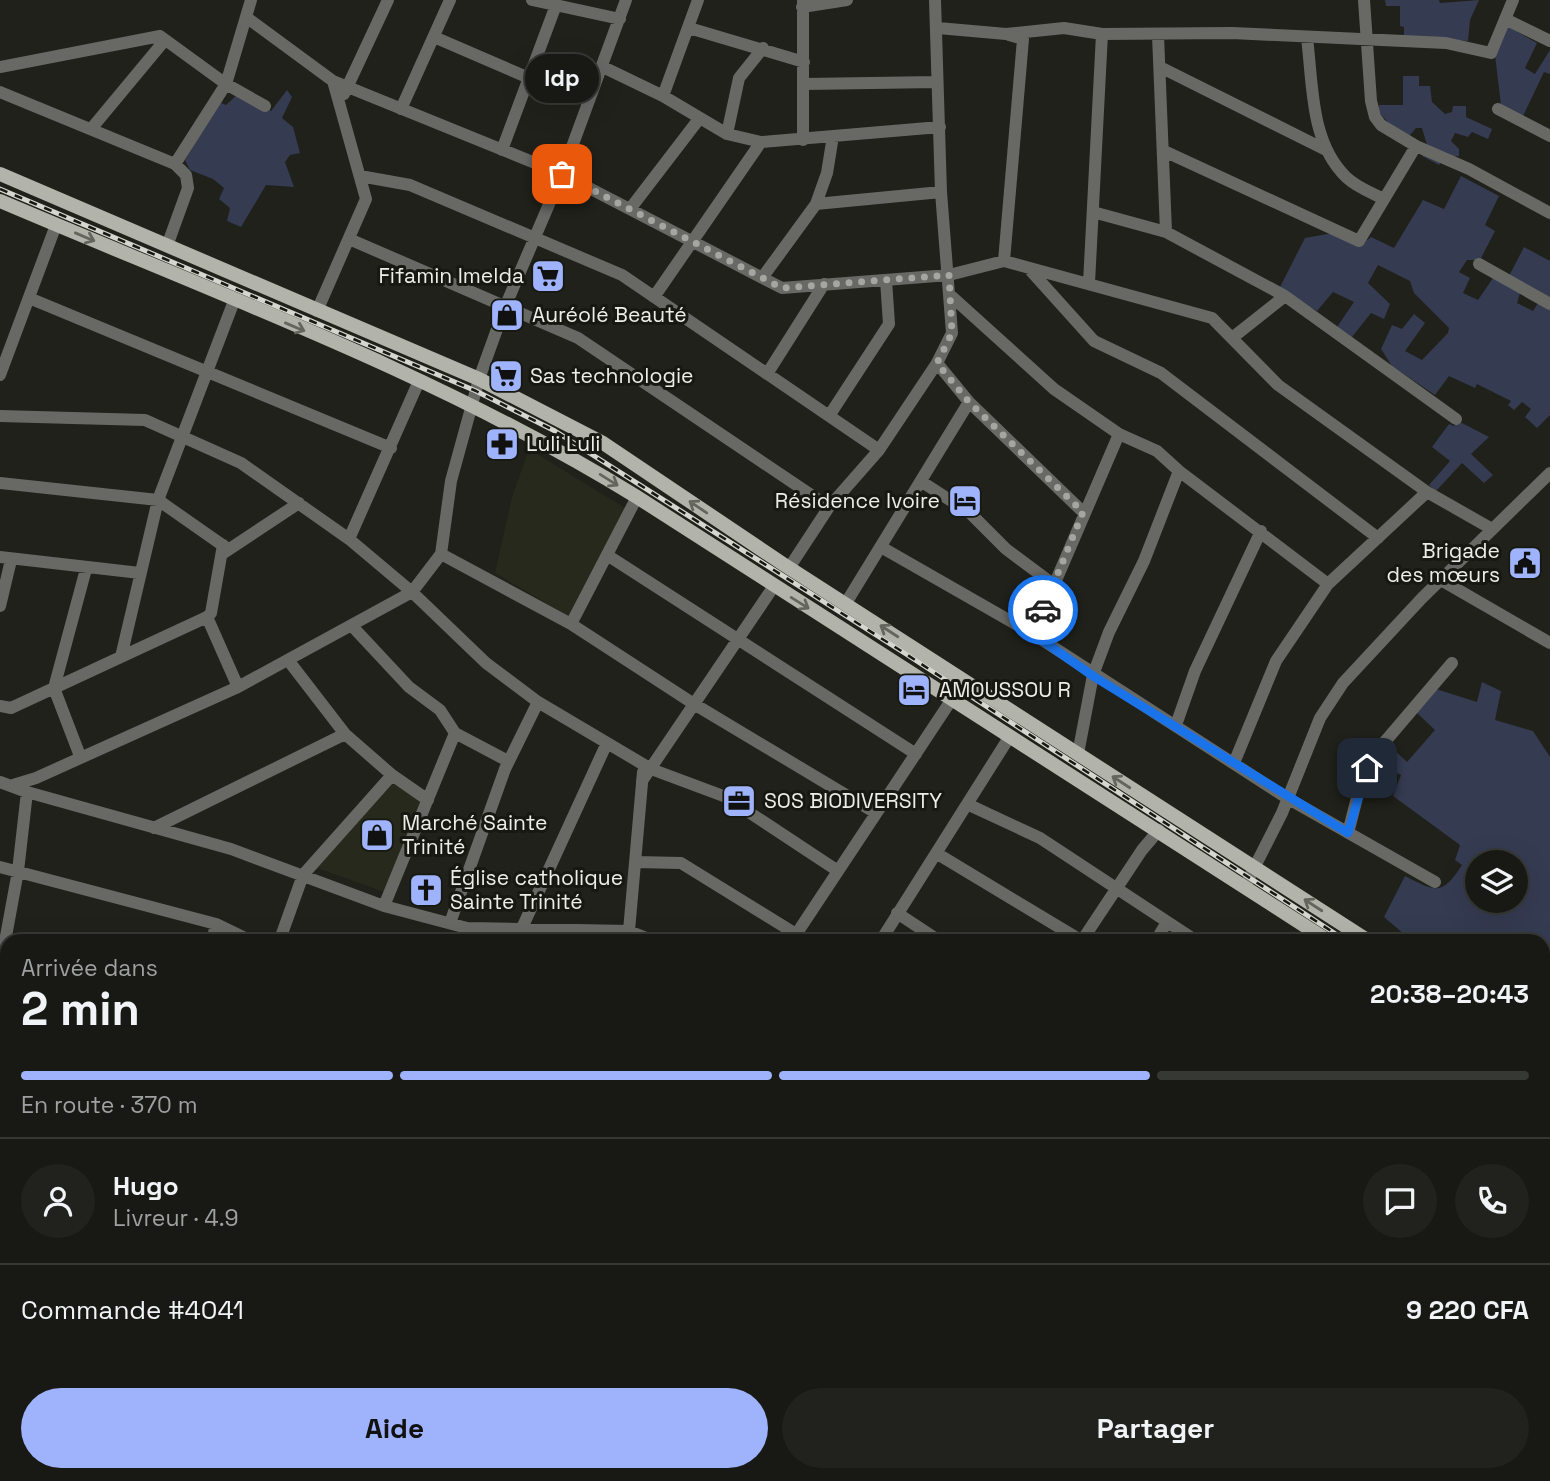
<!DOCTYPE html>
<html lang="fr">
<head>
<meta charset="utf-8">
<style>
  :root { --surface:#181914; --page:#21221d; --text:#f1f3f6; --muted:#9fa0a0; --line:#363834; --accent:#9fb3fd }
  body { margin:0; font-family:"Space Grotesk",sans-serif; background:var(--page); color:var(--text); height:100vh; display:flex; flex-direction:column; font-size:26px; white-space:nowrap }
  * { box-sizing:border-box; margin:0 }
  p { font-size:23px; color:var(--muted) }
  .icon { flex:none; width:38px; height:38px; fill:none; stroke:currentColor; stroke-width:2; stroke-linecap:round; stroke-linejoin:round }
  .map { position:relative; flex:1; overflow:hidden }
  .panel { position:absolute; left:0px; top:934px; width:1550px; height:548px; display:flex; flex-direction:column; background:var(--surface); border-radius:21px 21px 0 0; box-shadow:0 7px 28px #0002,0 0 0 2px var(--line) }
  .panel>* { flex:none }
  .tools { position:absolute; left:1465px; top:850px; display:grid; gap:14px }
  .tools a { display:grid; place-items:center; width:63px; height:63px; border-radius:50%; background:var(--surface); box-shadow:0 7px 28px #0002,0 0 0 2px var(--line); font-size:35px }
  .pin { position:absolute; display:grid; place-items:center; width:60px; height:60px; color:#fff; margin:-30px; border-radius:14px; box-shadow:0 4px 10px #0006 }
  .courier { position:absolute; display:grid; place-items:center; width:70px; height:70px; margin:-35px; border:5px solid #1a73e8; border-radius:50%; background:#fff; color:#222; box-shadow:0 2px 9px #0007 }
  .bubble { position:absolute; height:49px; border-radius:24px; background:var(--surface); box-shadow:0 7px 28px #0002,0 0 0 2px var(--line); font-size:23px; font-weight:800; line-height:49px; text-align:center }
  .overview em { font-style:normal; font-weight:800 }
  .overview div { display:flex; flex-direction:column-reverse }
  .overview { display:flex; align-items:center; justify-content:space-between; height:119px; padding:0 21px }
  h1 { font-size:46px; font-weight:800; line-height:52px }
  .bar { display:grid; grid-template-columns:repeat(4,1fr); gap:10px 7px; align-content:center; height:84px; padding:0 21px }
  .bar i { height:9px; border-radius:5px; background:var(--line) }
  .bar .active { background:var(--accent) }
  .bar p { grid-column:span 4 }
  .line { display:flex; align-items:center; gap:18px; padding:0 21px; border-top:2px solid var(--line) }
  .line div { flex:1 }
  .round { display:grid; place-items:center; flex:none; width:74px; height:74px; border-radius:37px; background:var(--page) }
  .action { display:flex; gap:14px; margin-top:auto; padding:14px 21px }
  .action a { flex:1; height:80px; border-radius:42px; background:var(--accent); color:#111; font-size:28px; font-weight:800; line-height:80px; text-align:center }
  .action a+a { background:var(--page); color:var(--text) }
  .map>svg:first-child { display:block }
  .built { fill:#26291b }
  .green { fill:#353b51; fill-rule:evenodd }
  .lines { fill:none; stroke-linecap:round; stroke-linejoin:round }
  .minor-tunnel { stroke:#3f4039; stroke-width:12; stroke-dasharray:12 6; stroke-linecap:butt }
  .minor { stroke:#686965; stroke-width:12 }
  .major { stroke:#b2b3ab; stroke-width:14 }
  .rail-casing { stroke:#d5d6cf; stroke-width:5 }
  .rail { stroke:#171811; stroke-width:2.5; stroke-dasharray:8; stroke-linecap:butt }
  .oneway { stroke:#64665e }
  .done { stroke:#a5a6a0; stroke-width:7; stroke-dasharray:0 12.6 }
  .route { stroke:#1a73e8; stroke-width:9 }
  .labels { text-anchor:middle; stroke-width:6; stroke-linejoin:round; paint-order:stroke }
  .poi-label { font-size:21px; fill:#edeee8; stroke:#171811; text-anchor:start }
</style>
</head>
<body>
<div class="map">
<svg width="1550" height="1481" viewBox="0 0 1550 1481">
  <rect width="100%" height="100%" fill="#20211a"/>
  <path class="built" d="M529,449L625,508L568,616L495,573L512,497Z
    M392,783L423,802L387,893L314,867Z"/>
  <path class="green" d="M1385,0H1439L1440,3L1479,0L1470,20L1468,41L1404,36V27L1400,26V6H1386Z
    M1507,26L1537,43L1525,68L1535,74L1550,50V74L1544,72L1523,116L1501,105L1495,55Z
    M1403,76H1419V86H1430L1432,102L1445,114L1452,112L1453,106H1466V117L1492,129L1488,139L1472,132L1468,137L1455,133L1451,141L1459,149V156L1444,158L1439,165L1422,156L1427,145L1422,128H1416L1406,140L1379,113V105H1403Z
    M287,90L292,97L282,118L293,127L300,153L290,155L285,162L294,187L266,185L241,227L227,221L230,208L219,199L224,188L213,179L190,170L185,160L219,102L226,105L239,93L271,111Z
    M1461,176L1499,196L1485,225L1495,231L1480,260H1467L1459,272L1470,278L1463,293L1478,300L1493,278L1520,293L1517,303L1533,311L1538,303L1550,309V415L1537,428L1525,417L1531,409L1522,402L1514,410L1508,405L1511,401L1477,384L1475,388L1449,376L1435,395L1392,366L1381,349L1392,325L1402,329L1414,314L1425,323L1405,351L1422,360L1448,333L1449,328L1414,293L1410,281L1378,265L1368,283L1390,304L1384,319L1371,313L1352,337L1337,327L1354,302L1333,292L1317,311L1279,289L1305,238L1333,233L1358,247L1371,237L1394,248L1423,200L1444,209Z
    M1524,247L1550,261V299L1509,276Z
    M1458,421L1489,437L1471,454L1493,475L1484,483L1462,463L1436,491L1429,485L1450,461L1432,447L1449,424L1454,426Z
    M1482,682L1501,691L1495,720L1533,731L1550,757V1026L1544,1022V942L1412,941L1384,917L1405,876C1436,892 1442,896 1462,865L1455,860L1460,845L1393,796L1401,775L1374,763L1390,746L1407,762L1435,730L1416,712L1436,689L1477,702ZM1477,863H1516V901H1477Z
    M1550,1189V1481H1353L1338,1475H1544V1201Z
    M0,1242H7V1475H399L397,1481H0Z
    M408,1475H972L967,1481H438V1477Z"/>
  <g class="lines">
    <path class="minor-tunnel" d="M1544,1116L1550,1103"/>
    <path class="minor" d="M532,0L620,19
      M803,0V140
      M1364,0L1371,101L1375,117L1381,125L1416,146L1469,169L1550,213
      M802,7L847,0
      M246,17L333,81L562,174L782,288L949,275L1004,261L1212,318L1278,385L1427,492L1492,529
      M1505,19L1550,41
      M689,28L804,62
      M938,28L1006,34L1064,28L1102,34L1232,33L1446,43L1491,53L1513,0
      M1158,35L1166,232
      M434,37L529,78
      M1307,38C1313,85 1310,142 1346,177C1356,187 1372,193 1384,199
      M0,67L160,36L226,84L265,106
      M603,67L663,96L727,134L761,142L940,127
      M1160,67L1326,150
      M805,84L937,82
      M0,92L175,164L186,175L188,188L167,246
      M344,94L388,0
      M663,96L698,0
      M401,109L450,0
      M1498,109L1550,136
      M91,129L165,40
      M727,134L739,78L763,48
      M502,150L556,5
      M1164,151L1359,241L1416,146
      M175,164L226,84L251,0
      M360,176L410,185L622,275L879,450
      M816,204L941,192
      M630,209L699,119
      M1093,212L1166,232L1285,296L1456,419
      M349,239L578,338L829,507
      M1004,261L1023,39L1009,35
      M1479,264L1550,304
      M1031,271L1094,341L1161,373L1378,538
      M762,278L816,204L827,173L833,136
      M1089,283L1102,34
      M950,295L1054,389L1119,434L1157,451L1179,471L1328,584
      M654,297L761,142
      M29,298L391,448
      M317,311L366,199L333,81
      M1232,338L1285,296
      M937,363L969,402L1083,512
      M767,374L824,284
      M0,375L56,225
      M0,416L145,420L241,463L349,539L412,592L486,663L538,702L651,769L726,797L838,871
      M829,416L889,324L886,280
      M922,482L970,513L1006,549L1053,584
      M0,483L158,500L228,549
      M349,539L419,381
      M881,547L1033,634L1287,798L1435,882
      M222,554L299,503
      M441,554L571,624L694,704L876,813
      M607,555L916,754
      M0,557L140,573
      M789,568L829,507L879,450L937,363L952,333L941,192L935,0
      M1441,580L1550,643
      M846,603L969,402
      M0,606L11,560
      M207,617L238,687
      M571,624L637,497
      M352,626L409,687L440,710L455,733L508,761
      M1033,634L1119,434
      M121,657L158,500L234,301
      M288,660L345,734L392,775L428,800
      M0,706L11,708L207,617L211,613L223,545
      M1176,725L1195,671L1261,531
      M1078,754L1093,675L1109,632L1144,561L1179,471
      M80,756L54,688L86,569
      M1234,763L1276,661L1328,584L1427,492
      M642,781L774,586
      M0,782L27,792L231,849L384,906L467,928L629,931L656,942
      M13,785L36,778L238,687L412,592L441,554L451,481L479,379L505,307L562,174L626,0
      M967,804L1040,838L1198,942
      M154,828L345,734
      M1348,833L1363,774L1371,758L1452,663
      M936,853L1082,941
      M635,862L681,863L809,942
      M0,867L216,924L253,942
      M1245,886L1282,813L1320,718L1343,683L1422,598L1550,473
      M384,906L455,733
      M897,913L941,942
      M450,923L505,769L538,702
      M522,928L606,745
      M797,933L952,699
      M212,942L216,924
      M279,942L303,875L392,775
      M628,942L643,772
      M880,942L1010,736
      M1081,942L1142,850L1159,830
      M1155,942L1167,922
      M0,969L18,871L27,792
      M0,1157H7"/>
    <path class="major" d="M0,174L479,379L603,443L783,564L1370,942
      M0,201C213,292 440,375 637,497L1330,942
      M1544,1053L1550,1057
      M1544,1080L1550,1084"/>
    <g class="rail-casing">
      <path id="rail" d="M0,189L476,391L555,431L906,654L1348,942
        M1544,1066L1550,1070"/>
    </g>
    <use href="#rail" class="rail"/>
  </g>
  <defs><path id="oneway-shaft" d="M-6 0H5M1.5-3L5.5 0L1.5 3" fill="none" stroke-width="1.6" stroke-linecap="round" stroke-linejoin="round" transform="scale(1.75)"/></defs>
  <g class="oneway">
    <use href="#oneway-shaft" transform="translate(85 237) rotate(23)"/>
    <use href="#oneway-shaft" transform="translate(295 327) rotate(23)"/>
    <use href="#oneway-shaft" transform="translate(609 480) rotate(32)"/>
    <use href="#oneway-shaft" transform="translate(698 507) rotate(-146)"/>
    <use href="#oneway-shaft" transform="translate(800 603) rotate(32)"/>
    <use href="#oneway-shaft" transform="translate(889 631) rotate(-147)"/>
    <use href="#oneway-shaft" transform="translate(1121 782) rotate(-147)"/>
    <use href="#oneway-shaft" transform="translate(1313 905) rotate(-147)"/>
  </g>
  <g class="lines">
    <path class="done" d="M562,174L782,288L949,275L952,333L937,363L969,402L1083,512L1043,610"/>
    <path class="route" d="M1043,610L1033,634L1093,676L1348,833L1367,768"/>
  </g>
  <defs>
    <g id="supermarket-square" transform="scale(1.75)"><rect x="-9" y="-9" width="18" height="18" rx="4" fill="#9fb3fd" stroke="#171811"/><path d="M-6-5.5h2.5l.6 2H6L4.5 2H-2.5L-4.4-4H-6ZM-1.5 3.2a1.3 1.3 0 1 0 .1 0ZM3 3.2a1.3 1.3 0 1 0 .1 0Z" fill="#111"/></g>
    <g id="shop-square" transform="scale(1.75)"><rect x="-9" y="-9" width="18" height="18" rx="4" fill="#9fb3fd" stroke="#171811"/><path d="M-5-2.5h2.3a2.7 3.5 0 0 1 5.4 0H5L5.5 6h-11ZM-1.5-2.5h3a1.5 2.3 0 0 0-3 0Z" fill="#111"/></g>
    <g id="pharmacy-square" transform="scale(1.75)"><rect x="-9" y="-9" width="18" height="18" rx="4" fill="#9fb3fd" stroke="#171811"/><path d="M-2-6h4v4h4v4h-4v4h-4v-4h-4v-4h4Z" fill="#111"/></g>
    <g id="hotel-square" transform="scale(1.75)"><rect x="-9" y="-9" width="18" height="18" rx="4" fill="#9fb3fd" stroke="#171811"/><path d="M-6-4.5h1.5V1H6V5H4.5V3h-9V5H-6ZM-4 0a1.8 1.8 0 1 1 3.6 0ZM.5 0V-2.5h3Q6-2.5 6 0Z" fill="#111"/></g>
    <g id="civic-square" transform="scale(1.75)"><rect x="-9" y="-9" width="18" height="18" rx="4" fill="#9fb3fd" stroke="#171811"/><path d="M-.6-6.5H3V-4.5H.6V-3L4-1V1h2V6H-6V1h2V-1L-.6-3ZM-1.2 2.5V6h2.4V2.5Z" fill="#111"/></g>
    <g id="office-square" transform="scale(1.75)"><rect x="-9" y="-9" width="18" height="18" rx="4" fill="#9fb3fd" stroke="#171811"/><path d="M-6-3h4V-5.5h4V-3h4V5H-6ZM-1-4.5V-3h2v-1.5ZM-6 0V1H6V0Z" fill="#111"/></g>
    <g id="church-square" transform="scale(1.75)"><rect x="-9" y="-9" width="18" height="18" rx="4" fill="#9fb3fd" stroke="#171811"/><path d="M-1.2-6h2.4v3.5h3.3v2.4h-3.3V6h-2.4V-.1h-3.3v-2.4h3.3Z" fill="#111"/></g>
  </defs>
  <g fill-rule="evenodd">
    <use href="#supermarket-square" x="548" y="276"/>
    <use href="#shop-square" x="507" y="315"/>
    <use href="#supermarket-square" x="506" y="376"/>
    <use href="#pharmacy-square" x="502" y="444"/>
    <use href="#hotel-square" x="965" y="501"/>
    <use href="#civic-square" x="1525" y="563"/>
    <use href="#hotel-square" x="914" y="690"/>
    <use href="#office-square" x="739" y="801"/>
    <use href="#shop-square" x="377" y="835"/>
    <use href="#church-square" x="426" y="890"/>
  </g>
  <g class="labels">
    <g class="poi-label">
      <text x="524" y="283" text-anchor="end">Fifamin Imelda</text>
      <text x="532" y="322">Auréolé Beauté</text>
      <text x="530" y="383">Sas technologie</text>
      <text x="526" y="451">Luli Luli</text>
      <text x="940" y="508" text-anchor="end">Résidence Ivoire</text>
      <text x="1500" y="558" text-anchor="end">Brigade<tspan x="1500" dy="24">des mœurs</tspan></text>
      <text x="939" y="697">AMOUSSOU R</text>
      <text x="764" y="808">SOS BIODIVERSITY</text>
      <text x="402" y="830">Marché Sainte<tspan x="402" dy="24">Trinité</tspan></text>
      <text x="450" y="885">Église catholique<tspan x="450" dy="24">Sainte Trinité</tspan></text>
    </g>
  </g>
</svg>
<div class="tools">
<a><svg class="icon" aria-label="layers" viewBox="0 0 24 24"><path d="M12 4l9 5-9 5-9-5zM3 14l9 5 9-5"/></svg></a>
</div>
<div class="pin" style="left:562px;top:174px;background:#ea580c"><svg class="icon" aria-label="bag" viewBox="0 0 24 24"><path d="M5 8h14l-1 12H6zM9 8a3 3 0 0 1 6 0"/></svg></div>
<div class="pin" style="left:1367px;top:768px;background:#1f2937"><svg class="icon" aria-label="home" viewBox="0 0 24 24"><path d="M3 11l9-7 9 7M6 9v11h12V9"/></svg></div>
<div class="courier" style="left:1043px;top:610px"><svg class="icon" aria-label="car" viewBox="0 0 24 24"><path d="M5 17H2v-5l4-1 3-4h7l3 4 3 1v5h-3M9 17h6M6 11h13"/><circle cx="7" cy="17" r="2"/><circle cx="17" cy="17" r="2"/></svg></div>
<div class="bubble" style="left:525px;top:54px;width:74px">Idp</div>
<section class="panel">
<div class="overview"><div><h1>2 min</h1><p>Arrivée dans</p></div><em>20:38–20:43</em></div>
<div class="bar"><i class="active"></i><i class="active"></i><i class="active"></i><i></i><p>En route · 370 m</p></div>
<div class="line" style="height:126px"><a class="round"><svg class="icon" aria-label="person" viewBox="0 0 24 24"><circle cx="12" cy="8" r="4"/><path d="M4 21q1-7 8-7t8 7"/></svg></a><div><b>Hugo</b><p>Livreur · 4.9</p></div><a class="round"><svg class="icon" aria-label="chat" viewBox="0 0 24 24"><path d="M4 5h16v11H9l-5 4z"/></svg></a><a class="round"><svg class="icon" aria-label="phone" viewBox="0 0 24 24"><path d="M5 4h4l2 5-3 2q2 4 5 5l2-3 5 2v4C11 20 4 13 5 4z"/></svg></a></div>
<div class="line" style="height:91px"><div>Commande #4041</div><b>9 220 CFA</b></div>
<div class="action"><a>Aide</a><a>Partager</a></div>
</section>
</div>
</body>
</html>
